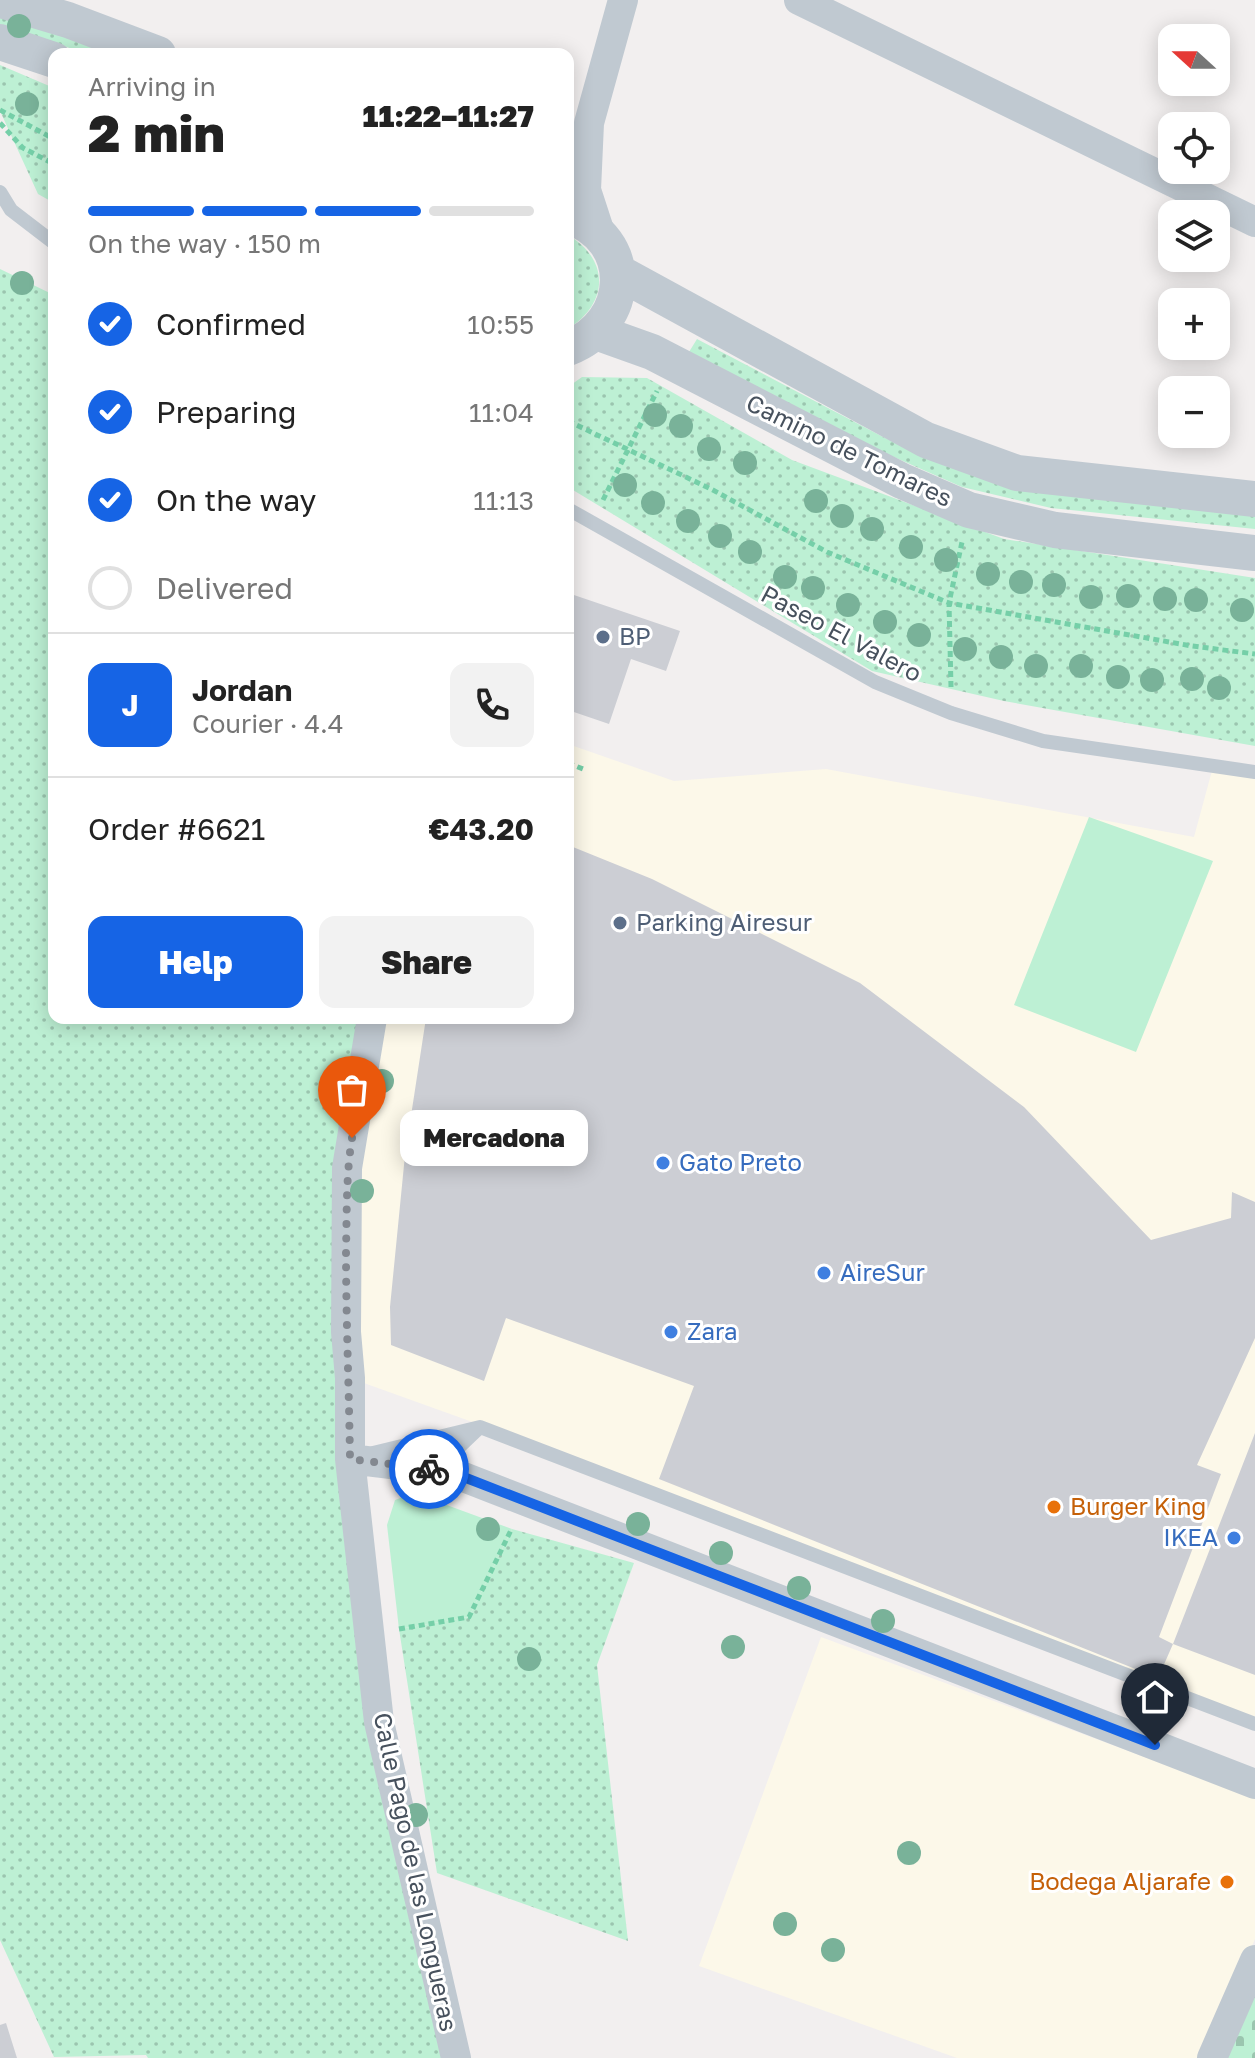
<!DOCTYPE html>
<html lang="en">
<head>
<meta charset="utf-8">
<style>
  :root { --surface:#fff; --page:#f2f2f2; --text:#222; --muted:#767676; --line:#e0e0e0; --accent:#1664e5 }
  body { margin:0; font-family:"Golos Text",sans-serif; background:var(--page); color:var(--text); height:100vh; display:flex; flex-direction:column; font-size:30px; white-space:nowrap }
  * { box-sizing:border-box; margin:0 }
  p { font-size:26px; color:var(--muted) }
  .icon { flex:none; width:44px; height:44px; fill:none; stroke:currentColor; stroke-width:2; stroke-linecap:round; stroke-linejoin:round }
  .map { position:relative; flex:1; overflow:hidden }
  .details { position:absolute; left:48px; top:48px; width:526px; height:976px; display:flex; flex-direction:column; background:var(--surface); border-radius:16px; box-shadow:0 4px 20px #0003 }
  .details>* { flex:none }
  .needle { width:52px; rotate:291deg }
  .fabs { position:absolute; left:1158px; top:24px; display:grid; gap:16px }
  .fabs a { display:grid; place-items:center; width:72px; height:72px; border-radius:16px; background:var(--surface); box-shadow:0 4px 20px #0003; font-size:40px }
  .pin { position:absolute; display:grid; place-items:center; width:68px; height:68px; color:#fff; margin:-82px -34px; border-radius:50% 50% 50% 0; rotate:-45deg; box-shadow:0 0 8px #0007 }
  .pin .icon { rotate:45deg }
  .courier { position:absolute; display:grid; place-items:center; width:80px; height:80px; margin:-40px; border:6px solid #1664e5; border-radius:50%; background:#fff; color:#222; box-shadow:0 2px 10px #0007 }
  .bubble { position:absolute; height:56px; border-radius:16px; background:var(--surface); box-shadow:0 4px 20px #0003; font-size:26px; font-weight:800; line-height:56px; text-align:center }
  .summary em { font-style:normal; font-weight:800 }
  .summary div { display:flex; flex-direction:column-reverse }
  .summary { display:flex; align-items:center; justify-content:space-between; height:136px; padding:0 40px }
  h1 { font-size:52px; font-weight:800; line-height:60px }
  .bar { display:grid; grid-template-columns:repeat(4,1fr); gap:12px 8px; align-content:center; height:96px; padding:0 40px }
  .bar i { height:10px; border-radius:6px; background:var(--line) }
  .bar .on { background:var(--accent) }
  .bar p { grid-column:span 4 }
  .line { display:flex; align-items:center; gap:20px; padding:0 40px; border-top:2px solid var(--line) }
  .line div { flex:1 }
  .round { display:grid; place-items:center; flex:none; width:84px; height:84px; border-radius:16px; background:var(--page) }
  ol { padding:0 40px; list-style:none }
  li { display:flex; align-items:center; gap:24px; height:88px }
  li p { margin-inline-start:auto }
  li .icon { padding:8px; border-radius:50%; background:var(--accent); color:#fff; stroke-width:4 }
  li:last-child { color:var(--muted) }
  li i { width:44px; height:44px; border:4px solid var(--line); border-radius:50% }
  .button { display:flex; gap:16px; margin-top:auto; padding:16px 40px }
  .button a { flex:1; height:92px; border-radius:16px; background:var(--accent); color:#fff; font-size:32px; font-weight:800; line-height:92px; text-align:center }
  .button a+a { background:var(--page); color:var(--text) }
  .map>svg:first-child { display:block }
  .commercial { fill:#fcf8e9 }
  .grass { fill:url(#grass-dots) }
  .cemetery { fill:url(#cemetery-stones) }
  .green { fill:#bdf0d4 }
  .building { fill:#ccced4 }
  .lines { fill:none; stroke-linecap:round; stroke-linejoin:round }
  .path { stroke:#75cfa8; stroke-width:5; stroke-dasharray:6 4; stroke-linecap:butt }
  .service { stroke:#c0c9d1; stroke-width:14 }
  .minor { stroke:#c0c9d1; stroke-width:30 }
  .tertiary { stroke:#c0c9d1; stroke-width:36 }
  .tree { fill:#79b299 }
  .done { stroke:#838890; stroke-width:8; stroke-dasharray:0 14.4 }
  .route { stroke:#1664e5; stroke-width:10 }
  .service-dot { fill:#5c6f8a; stroke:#fff; stroke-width:3 }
  .shop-dot { fill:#3f7fe0; stroke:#fff; stroke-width:3 }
  .food-dot { fill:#e8710a; stroke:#fff; stroke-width:3 }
  .labels { text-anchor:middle; stroke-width:6; stroke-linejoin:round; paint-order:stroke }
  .street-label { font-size:24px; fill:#47515d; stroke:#fff }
  .service-label { font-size:24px; fill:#4e5e75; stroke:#fff; text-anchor:start }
  .shop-label { font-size:24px; fill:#366cbe; stroke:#fff; text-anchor:start }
  .food-label { font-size:24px; fill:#c56008; stroke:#fff; text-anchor:start }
</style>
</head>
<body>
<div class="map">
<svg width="1255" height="2058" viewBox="0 0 1255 2058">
  <defs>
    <pattern id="grass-dots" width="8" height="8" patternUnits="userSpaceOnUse" patternTransform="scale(2)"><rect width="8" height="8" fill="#bdf0d4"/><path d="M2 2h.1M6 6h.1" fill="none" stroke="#9bc5af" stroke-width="1.8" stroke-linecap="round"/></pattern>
    <pattern id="cemetery-stones" width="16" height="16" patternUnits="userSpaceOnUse" patternTransform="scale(2)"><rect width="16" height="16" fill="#bdf0d4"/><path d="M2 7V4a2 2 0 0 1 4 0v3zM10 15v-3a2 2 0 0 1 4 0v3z" fill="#9bc5af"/></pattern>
  </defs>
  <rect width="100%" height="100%" fill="#f2efef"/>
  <path class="commercial" d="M568,744L674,781L826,769L1194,837L1213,767L1255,772V1726L517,1438L350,1378L346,1332L372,1018H568Z
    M821,1637L1255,1798V1939L1203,2058H957L699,1966Z"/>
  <path class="grass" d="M0,11L126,54H87L0,24Z
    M0,65L54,88V203L38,194L0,111Z
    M568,235C610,260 609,303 568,329Z
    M0,269L54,295V1018H378L347,1168L373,1651L456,2058H148L146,2055L54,2057L0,1940Z
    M697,339L887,439L1255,514V529L1051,508L962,487L887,454L689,352Z
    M582,377L647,378L792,460L1004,539L1255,578V746L1004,701L872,671L568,487V387Z
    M512,1529L634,1563L597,1665L628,1941L437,1873L399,1629L469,1617Z"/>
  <path class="cemetery" d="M1255,1960V2058H1212Z"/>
  <path class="green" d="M1089,817L1213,861L1136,1052L1014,1005Z
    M414,1493L512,1529L469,1617L399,1629L387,1525L395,1500Z"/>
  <path class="building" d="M568,593L680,631L666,671L631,659L609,724L568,710Z
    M568,845L652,879L860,983L1024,1107L1151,1240L1231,1218L1232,1192L1255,1202V1338L1197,1465L1221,1474L1159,1637L1173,1644L1158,1678L659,1479L694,1386L506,1318L484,1381L391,1345L390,1307L405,1155L426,1018H568Z
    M1255,1433V1675L1173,1644Z
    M6,2023L17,2058H0V2025Z"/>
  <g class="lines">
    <path class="path" d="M0,110L54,139
      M0,123L23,148L54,164
      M568,421L711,489L827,552L949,603L1192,646L1255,654
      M603,500L657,391
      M951,687L949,603L962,542
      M568,763L583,769
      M399,1629L469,1617L512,1528"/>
    <path class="service" d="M0,192L11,210L54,243
      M568,509L875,682L951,713L1043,741L1255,772
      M373,1453L480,1427L1255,1724
      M461,1476L457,1449L479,1428"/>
    <path class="minor" d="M799,0L1255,222
      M601,236L586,190L589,123L623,0
      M372,1018L347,1168L346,1332L350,1378V1459L379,1722L456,2058
      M350,1459L448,1471L1255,1784
      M1212,2058L1255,1960"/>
    <path class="tertiary" d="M1,0L68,20L158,54
      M0,42L54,60
      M568,216C636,238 633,323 568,348
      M618,272L926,440L1017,473L1255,499
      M596,332L652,352L902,481L969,510L1055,530L1255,553"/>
  </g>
  <g class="tree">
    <circle cx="19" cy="26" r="12"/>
    <circle cx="27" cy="104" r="12"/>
    <circle cx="22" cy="283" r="12"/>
    <circle cx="655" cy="415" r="12"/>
    <circle cx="681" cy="426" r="12"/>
    <circle cx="709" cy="449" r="12"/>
    <circle cx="745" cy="463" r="12"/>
    <circle cx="625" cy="485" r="12"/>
    <circle cx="816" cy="501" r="12"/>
    <circle cx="653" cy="503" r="12"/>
    <circle cx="842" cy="516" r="12"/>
    <circle cx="688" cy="521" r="12"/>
    <circle cx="872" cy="529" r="12"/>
    <circle cx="720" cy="536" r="12"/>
    <circle cx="911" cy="547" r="12"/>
    <circle cx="750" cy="552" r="12"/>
    <circle cx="946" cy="560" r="12"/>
    <circle cx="988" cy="574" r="12"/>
    <circle cx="785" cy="577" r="12"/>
    <circle cx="1021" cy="582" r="12"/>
    <circle cx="1054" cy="585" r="12"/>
    <circle cx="813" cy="588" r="12"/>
    <circle cx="1128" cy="596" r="12"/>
    <circle cx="1091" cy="597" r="12"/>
    <circle cx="1165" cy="599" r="12"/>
    <circle cx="1196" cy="600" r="12"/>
    <circle cx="848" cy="605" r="12"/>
    <circle cx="1242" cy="610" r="12"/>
    <circle cx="885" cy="622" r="12"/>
    <circle cx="919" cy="635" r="12"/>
    <circle cx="965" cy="649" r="12"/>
    <circle cx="1001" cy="657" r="12"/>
    <circle cx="1036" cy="666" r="12"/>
    <circle cx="1081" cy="666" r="12"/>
    <circle cx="1118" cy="677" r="12"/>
    <circle cx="1192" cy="679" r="12"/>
    <circle cx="1152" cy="680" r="12"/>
    <circle cx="1219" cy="688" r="12"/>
    <circle cx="382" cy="1081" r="12"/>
    <circle cx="362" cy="1191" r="12"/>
    <circle cx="638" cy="1524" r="12"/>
    <circle cx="488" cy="1529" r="12"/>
    <circle cx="721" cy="1553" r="12"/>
    <circle cx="799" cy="1588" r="12"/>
    <circle cx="883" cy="1621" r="12"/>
    <circle cx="733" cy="1647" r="12"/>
    <circle cx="529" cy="1659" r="12"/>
    <circle cx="416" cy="1815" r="12"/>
    <circle cx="909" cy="1853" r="12"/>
    <circle cx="785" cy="1924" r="12"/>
    <circle cx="833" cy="1950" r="12"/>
  </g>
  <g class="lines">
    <path class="done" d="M352,1138C346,1175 347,1211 346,1249C346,1319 349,1389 350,1459L429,1469"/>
    <path class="route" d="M429,1469L461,1476L1155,1745"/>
  </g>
  <g class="service-dot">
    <circle cx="603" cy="637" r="8"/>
    <circle cx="620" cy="923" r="8"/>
  </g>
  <g class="shop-dot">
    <circle cx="663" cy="1163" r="8"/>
    <circle cx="824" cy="1273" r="8"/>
    <circle cx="671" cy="1332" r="8"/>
    <circle cx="1234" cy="1538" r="8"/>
  </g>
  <g class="food-dot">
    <circle cx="1054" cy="1507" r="8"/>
    <circle cx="1227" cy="1882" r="8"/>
  </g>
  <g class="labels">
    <g class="street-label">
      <text transform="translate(849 451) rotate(26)" y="8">Camino de Tomares</text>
      <text transform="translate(841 634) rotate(28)" y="8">Paseo El Valero</text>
      <text transform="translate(415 1872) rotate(78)" y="8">Calle Pago de las Longueras</text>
    </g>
    <g class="service-label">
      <text x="619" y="645">BP</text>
      <text x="636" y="931">Parking Airesur</text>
    </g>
    <g class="shop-label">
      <text x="679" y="1171">Gato Preto</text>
      <text x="840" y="1281">AireSur</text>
      <text x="687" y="1340">Zara</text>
      <text x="1218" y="1546" text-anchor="end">IKEA</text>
    </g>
    <g class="food-label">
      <text x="1070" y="1515">Burger King</text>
      <text x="1211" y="1890" text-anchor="end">Bodega Aljarafe</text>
    </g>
  </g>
</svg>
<div class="fabs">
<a><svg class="needle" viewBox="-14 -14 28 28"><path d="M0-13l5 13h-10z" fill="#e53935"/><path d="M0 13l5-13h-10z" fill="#767676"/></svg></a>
<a><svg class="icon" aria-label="locate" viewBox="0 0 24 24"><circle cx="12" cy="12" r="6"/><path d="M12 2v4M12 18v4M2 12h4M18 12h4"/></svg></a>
<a><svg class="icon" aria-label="layers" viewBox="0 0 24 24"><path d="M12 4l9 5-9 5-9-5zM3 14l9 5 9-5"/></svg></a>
<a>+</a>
<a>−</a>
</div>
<div class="pin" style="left:352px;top:1138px;background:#ea580c"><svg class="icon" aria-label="bag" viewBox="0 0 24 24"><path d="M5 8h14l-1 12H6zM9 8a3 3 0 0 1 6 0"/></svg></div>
<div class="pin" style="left:1155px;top:1745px;background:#1f2937"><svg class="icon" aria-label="home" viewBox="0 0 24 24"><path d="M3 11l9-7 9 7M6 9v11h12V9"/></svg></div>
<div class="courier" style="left:429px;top:1469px"><svg class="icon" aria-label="bike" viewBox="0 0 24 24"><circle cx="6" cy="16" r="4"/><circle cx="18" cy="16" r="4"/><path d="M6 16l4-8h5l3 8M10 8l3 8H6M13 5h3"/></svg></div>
<div class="bubble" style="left:400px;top:1110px;width:188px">Mercadona</div>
<section class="details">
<div class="summary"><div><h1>2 min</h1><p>Arriving in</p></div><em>11:22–11:27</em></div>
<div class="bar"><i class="on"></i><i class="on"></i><i class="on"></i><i></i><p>On the way · 150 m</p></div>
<ol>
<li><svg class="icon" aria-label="check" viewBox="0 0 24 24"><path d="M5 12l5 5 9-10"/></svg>Confirmed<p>10:55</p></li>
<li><svg class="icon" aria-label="check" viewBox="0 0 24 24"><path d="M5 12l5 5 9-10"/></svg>Preparing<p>11:04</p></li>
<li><svg class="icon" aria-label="check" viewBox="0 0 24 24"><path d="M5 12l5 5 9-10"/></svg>On the way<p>11:13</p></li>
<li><i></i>Delivered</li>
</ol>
<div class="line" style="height:144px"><b class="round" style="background:var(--accent);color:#fff">J</b><div><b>Jordan</b><p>Courier · 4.4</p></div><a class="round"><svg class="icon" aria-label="phone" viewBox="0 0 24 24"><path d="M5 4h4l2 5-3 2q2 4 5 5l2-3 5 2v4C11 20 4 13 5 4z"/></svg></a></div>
<div class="line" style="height:104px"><div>Order #6621</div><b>€43.20</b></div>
<div class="button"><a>Help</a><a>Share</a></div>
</section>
</div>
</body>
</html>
